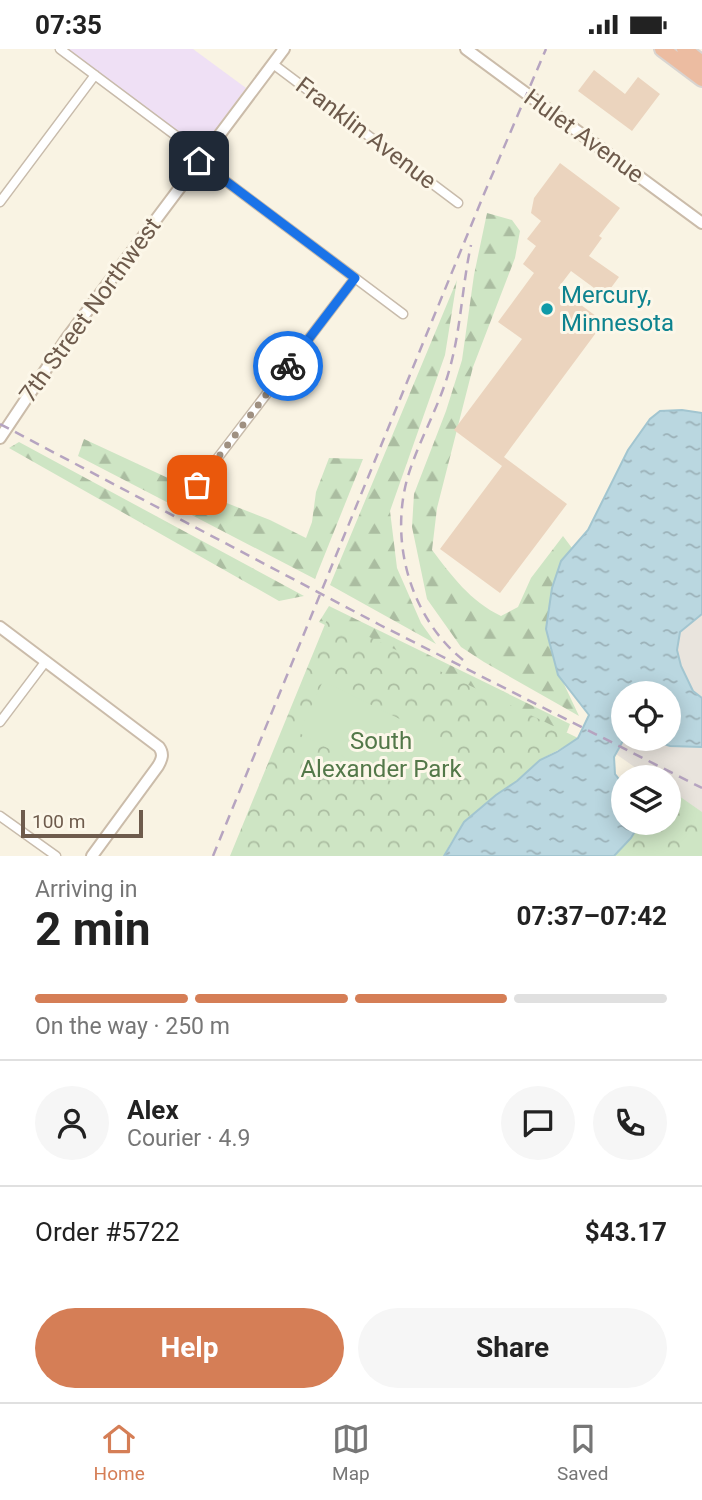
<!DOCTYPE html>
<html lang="en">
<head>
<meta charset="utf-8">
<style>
  :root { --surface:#fff; --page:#f6f6f6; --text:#222; --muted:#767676; --line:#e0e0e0; --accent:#d57e56 }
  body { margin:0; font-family:Roboto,sans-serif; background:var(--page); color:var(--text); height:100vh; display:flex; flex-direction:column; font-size:26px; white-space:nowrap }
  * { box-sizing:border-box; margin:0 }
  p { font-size:23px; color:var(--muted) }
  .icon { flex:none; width:38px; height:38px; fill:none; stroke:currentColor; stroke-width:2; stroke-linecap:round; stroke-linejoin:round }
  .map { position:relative; height:807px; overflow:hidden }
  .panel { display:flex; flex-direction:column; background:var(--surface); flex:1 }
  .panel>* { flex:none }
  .buttons { position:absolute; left:611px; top:632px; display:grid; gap:14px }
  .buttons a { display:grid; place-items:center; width:70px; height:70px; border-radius:50%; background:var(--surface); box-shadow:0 4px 18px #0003; font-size:35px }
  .scale { position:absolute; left:21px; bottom:18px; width:122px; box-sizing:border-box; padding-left:7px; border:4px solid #6e5b4c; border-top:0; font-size:19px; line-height:24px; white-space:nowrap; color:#6e5b4c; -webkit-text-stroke:5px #fcf7e9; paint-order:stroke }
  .pin { position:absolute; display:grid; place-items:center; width:60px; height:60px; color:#fff; margin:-30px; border-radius:14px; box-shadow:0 4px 10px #0006 }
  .courier { position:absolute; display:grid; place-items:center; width:70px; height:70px; margin:-35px; border:5px solid #1a73e8; border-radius:50%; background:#fff; color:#222; box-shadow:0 2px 9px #0007 }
  .head em { font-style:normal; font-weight:700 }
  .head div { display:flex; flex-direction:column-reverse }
  .head { display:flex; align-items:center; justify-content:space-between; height:119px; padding:0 35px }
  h1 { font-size:46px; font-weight:700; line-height:52px }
  .bar { display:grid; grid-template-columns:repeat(4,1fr); gap:10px 7px; align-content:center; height:84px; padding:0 35px }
  .bar i { height:9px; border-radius:5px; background:var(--line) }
  .bar .current { background:var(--accent) }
  .bar p { grid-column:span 4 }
  .line { display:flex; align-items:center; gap:18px; padding:0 35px; border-top:2px solid var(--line) }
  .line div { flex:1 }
  .round { display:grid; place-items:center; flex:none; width:74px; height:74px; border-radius:37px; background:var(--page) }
  .primary-button { display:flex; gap:14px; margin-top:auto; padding:14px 35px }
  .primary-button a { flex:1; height:80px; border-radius:42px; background:var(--accent); color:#fff; font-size:28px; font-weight:700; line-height:80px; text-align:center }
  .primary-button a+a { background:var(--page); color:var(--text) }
  .status { display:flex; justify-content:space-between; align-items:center; height:49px; padding:0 35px; background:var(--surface); direction:ltr }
  .status svg { height:19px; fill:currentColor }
  .tab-bar { display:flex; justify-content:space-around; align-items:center; height:98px; border-top:2px solid var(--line); background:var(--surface); font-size:19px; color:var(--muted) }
  .tab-bar a { display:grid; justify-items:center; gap:4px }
  .tab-bar .current { color:var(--accent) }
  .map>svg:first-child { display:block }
  .industrial { fill:#e9e4dd; fill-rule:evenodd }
  .education { fill:#efe0f5 }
  .forest { fill:url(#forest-firs) }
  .park { fill:url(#park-crowns) }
  .garden { fill:#cee5c4 }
  .water { fill:url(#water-ripples); stroke:#a2c5d0; stroke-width:2 }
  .building { fill:#ebd4be }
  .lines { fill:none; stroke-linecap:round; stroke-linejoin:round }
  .street-casing { stroke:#c8bbab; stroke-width:11 }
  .secondary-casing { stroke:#cbbcaa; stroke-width:14 }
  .highway-casing { stroke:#d9d4d0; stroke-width:18 }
  .street { stroke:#fff; stroke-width:8 }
  .secondary { stroke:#fff; stroke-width:10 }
  .highway { stroke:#ecbca1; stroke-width:14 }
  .rail { stroke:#b6a4c0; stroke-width:2.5; stroke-dasharray:10 7; stroke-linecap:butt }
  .done { stroke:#9f9081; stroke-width:7; stroke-dasharray:0 12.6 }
  .route { stroke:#1a73e8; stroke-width:9 }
  .culture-dot { fill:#0f9aa8; stroke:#fcf7e9; stroke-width:2.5 }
  .labels { text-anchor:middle; stroke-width:6; stroke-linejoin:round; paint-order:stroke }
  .street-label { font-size:24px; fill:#6e5b4c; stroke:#fcf7e9 }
  .culture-label { font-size:24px; fill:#0d838f; stroke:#fcf7e9; text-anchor:start }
  .park-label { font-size:24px; fill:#537849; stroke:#fcf7e9 }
</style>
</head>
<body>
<div class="status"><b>07:35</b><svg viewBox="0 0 49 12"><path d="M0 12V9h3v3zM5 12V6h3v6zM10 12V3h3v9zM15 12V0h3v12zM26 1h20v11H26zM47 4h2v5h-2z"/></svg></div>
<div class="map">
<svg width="702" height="807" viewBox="0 0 702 807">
  <defs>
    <pattern id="forest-firs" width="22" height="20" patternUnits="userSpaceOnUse" patternTransform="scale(1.75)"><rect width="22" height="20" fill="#cee5c4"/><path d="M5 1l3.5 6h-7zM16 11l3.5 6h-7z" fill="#abbda1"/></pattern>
    <pattern id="park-crowns" width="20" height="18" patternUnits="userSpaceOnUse" patternTransform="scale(1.75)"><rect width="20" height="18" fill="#cee5c4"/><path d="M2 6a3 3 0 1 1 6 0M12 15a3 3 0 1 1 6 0" fill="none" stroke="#abbda1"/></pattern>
    <pattern id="water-ripples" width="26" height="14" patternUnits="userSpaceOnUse" patternTransform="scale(1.75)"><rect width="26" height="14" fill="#bad7e0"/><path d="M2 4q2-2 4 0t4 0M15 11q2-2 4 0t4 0" fill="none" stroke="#9bb1b8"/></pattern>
  </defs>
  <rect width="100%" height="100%" fill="#f9f3e3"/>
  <path class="industrial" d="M702,444V764L669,741L668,728H649L603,696L671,464ZM623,644H668V690H623Z"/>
  <path class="education" d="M65,0H193L246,39L201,100Z"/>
  <path class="forest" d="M487,164L512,171L520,182L515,209L473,318L437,459L432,501C452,527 470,552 501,567L518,558L531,529L563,487L572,499L552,539L563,633L579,667L484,613L461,598L427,550L412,478L414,445L446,362L462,311L474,226Z
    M457,231L445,306L390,462L397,519L421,574L436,595L330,536Z
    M84,390L196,442L270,471L306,489L312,473L316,443L329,409L363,410L315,530L78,407Z
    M19,393L304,547L279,552L9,399Z
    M329,557L570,675L567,683L558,691L319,573Z"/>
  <path class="park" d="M328,568L578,689C566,698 553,703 540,711C531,717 525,727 516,733C487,755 459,773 444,807H230Z
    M669,740L702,763V807H614L631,789L640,774H668Z"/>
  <path class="garden" d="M323,632L446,693L415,745L299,684Z"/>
  <path class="water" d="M682,361L702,364V565L680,583L677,601L681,617L693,642L702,649V698L670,697L649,690H668V644H623L624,690L614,708L615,725L623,735V774H640L631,789L614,807H444L464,773L496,746L517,732L540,711L557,703L578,689L589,666L558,626L546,580L552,539L561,512L588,481L628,401L650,370L660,362Z"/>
  <path class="building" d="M594,21L625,45L638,28L660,45L632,82L578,42Z
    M560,114L620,159L599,187L602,189L589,207L619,228L605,247L571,222L558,239L604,273L504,408L567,455L500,544L440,500L502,417L454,381L522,290L498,273L534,224L523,215L536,197L527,190L541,172L531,164L534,149Z"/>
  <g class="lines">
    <g class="street-casing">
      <path id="street" d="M60,0L203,107
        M273,15L458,154
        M199,112L403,265
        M0,153L95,26
        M197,436L355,229
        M0,673L46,612
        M0,767L56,807"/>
    </g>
    <g class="secondary-casing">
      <path id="secondary" d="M466,0L702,174
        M0,389L67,289L284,0
        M0,578L159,698C164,705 162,710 158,717L92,807"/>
    </g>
    <g class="highway-casing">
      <path id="highway" d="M662,0L702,30
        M684,0L702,14"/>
    </g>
    <use href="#street" class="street"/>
    <use href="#secondary" class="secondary"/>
    <use href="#highway" class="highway"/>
    <path class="rail" d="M0,375L380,576L702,739
      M463,611C410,568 389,492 408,427C419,391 439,358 449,322C461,281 462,237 471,196
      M213,807L484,145L546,0"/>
  </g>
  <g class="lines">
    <path class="done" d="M197,436L288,317"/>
    <path class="route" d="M199,112L355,229L288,317"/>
  </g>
  <circle class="culture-dot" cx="547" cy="260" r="7"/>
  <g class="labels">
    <g class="street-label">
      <text transform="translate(366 84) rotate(37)" y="8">Franklin Avenue</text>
      <text transform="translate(584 87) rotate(36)" y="8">Hulet Avenue</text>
      <text transform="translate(90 261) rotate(-54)" y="8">7th Street Northwest</text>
    </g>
    <g class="culture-label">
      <text x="561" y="254">Mercury,<tspan x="561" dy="28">Minnesota</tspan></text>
    </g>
    <g class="park-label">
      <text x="381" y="700">South<tspan x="381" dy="28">Alexander Park</tspan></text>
    </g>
  </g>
</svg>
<div class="buttons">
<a><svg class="icon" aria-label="locate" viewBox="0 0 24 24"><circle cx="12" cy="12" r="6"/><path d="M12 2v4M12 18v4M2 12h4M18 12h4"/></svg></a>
<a><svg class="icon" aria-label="layers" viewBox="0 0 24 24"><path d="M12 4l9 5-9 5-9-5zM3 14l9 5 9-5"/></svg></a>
</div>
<div class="scale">100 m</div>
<div class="pin" style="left:197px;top:436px;background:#ea580c"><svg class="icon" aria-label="bag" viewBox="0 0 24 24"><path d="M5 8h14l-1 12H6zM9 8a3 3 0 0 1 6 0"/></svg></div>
<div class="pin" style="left:199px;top:112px;background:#1f2937"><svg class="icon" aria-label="home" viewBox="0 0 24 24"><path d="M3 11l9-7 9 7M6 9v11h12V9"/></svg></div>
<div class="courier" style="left:288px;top:317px"><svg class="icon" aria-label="bike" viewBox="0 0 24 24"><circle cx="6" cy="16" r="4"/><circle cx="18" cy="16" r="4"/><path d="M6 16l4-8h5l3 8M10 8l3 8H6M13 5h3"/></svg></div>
</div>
<section class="panel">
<div class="head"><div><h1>2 min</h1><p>Arriving in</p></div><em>07:37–07:42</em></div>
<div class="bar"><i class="current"></i><i class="current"></i><i class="current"></i><i></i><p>On the way · 250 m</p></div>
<div class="line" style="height:126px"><a class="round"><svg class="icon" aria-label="person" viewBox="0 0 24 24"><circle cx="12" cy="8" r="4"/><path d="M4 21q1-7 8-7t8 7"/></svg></a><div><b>Alex</b><p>Courier · 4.9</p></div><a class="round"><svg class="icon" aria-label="chat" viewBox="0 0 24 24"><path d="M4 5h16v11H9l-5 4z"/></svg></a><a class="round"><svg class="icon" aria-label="phone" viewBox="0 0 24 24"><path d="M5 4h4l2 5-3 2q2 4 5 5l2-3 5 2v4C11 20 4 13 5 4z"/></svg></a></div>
<div class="line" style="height:91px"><div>Order #5722</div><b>$43.17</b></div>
<div class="primary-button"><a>Help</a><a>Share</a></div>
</section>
<nav class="tab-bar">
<a class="current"><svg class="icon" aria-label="home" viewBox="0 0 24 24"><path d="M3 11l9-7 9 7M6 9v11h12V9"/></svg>Home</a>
<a><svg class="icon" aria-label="map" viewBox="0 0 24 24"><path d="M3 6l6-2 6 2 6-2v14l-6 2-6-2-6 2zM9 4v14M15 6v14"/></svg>Map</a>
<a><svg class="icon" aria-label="saved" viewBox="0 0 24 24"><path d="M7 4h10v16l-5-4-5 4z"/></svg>Saved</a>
</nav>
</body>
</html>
